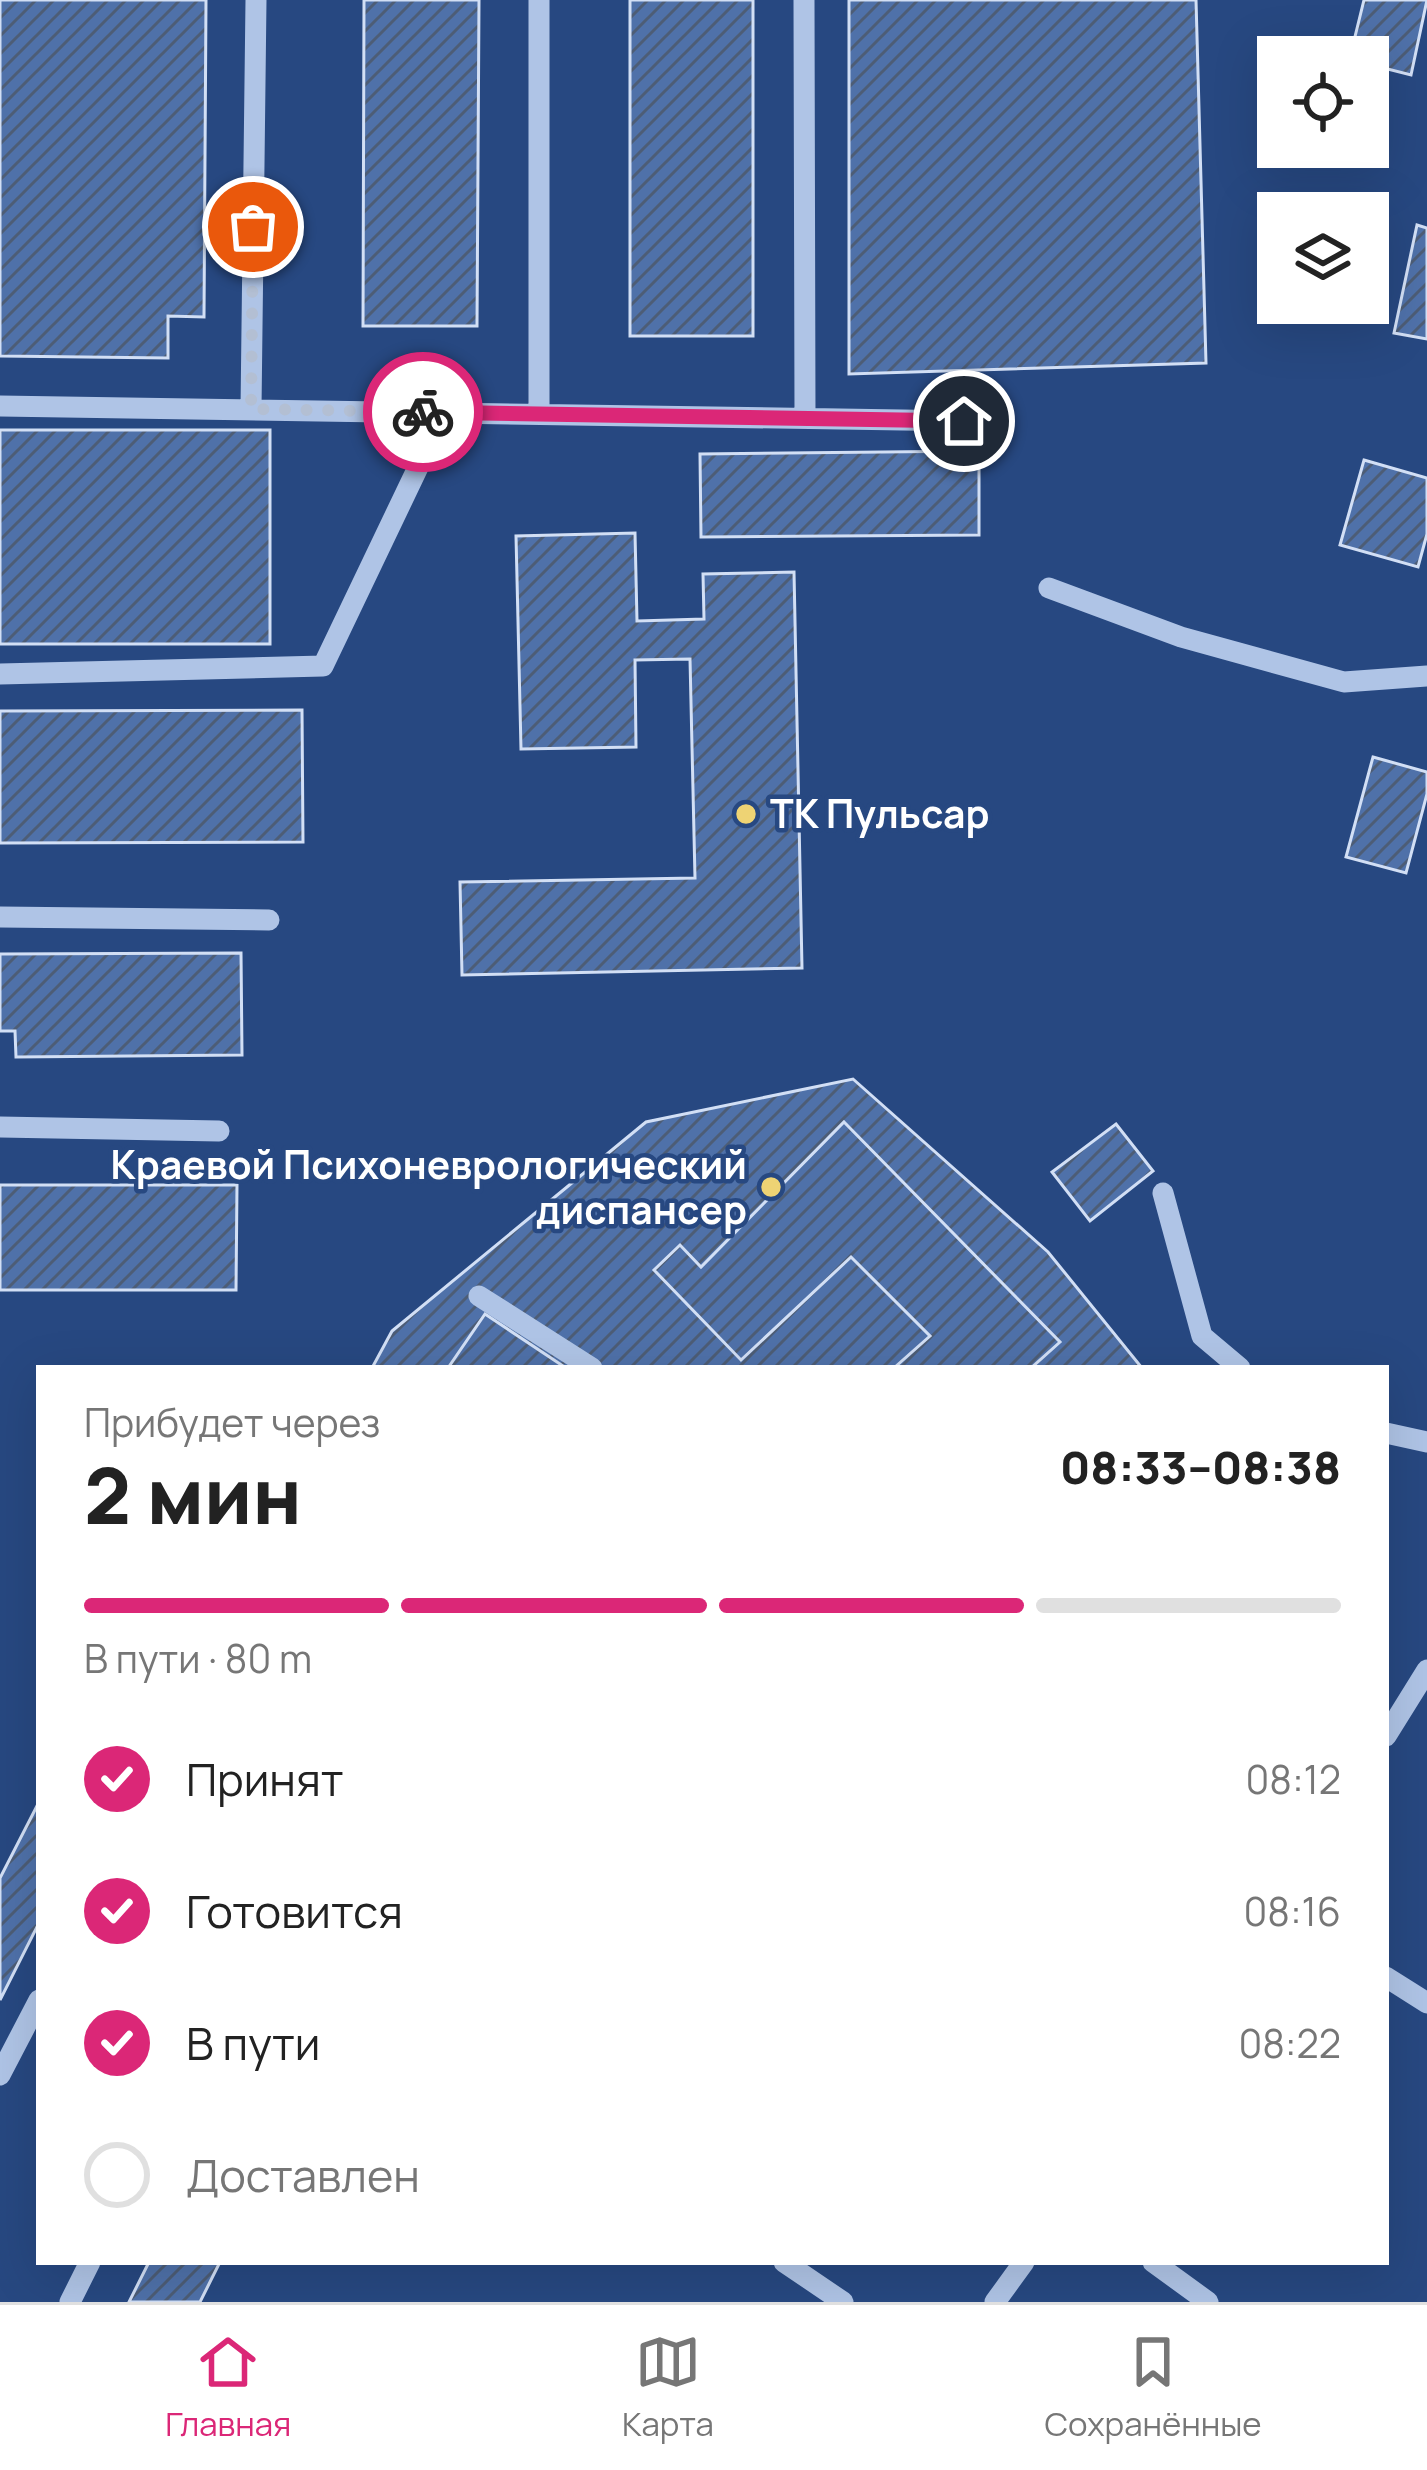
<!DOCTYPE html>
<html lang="ru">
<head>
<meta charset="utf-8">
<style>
  :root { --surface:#fff; --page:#f6f6f6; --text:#222; --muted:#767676; --line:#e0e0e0; --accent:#db2777 }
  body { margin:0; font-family:Manrope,sans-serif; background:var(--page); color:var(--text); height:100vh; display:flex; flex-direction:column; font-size:45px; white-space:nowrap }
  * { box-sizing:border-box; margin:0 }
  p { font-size:39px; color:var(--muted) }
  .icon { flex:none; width:66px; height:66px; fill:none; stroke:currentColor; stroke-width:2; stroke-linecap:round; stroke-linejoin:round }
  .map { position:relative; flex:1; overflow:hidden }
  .sheet { position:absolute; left:36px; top:1365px; width:1353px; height:900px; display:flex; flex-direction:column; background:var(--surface); border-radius:0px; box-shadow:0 12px 48px #0002 }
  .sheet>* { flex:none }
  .controls { position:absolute; left:1257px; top:36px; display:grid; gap:24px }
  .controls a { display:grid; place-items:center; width:132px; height:132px; border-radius:0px; background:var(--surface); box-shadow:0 12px 48px #0002; font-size:60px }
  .pin { position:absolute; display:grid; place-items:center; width:102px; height:102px; color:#fff; margin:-51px; border:6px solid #fff; border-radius:50%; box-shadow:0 3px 12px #0007 }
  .courier { position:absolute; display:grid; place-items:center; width:120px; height:120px; margin:-60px; border:9px solid #db2777; border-radius:50%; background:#fff; color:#222; box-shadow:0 3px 15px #0007 }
  .overview em { font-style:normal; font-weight:800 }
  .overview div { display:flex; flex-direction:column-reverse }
  .overview { display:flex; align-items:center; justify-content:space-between; height:204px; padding:0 48px }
  h1 { font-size:78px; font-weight:800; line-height:90px }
  .bar { display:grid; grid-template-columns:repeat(4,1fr); gap:18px 12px; align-content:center; height:144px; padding:0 48px }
  .bar i { height:15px; border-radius:9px; background:var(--line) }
  .bar .on { background:var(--accent) }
  .bar p { grid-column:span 4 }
  ol { padding:0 48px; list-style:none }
  li { display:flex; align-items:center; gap:36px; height:132px }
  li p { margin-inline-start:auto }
  li .icon { padding:12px; border-radius:50%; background:var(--accent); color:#fff; stroke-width:4 }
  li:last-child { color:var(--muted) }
  li i { width:66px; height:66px; border:6px solid var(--line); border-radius:50% }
  .tabs { display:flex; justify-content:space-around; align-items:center; height:168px; border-top:3px solid var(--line); background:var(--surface); font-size:33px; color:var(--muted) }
  .tabs a { display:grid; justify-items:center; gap:6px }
  .tabs .on { color:var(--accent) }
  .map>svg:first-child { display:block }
  .building { fill:url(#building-hatch); stroke:#d2dff5; stroke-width:3 }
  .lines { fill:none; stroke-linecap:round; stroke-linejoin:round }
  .minor { stroke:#afc4e6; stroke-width:21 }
  .done { stroke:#b3bfd3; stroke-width:12; stroke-dasharray:0 21.6 }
  .route { stroke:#db2777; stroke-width:15 }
  .poi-dot { fill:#eed374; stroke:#274881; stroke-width:4.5 }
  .labels { text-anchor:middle; stroke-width:9; stroke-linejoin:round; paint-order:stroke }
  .poi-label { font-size:39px; font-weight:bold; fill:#fff; stroke:#274881; text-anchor:start }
</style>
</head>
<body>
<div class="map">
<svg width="1427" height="2302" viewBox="0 0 1427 2302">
  <defs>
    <pattern id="building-hatch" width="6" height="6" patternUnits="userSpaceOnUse" patternTransform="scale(3)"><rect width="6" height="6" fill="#4f71a9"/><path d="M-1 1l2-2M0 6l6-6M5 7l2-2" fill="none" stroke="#4d5d76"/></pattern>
  </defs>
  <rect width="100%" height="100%" fill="#274881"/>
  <path class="building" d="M0,0H206L204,317L168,316V358L0,356Z
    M364,0H479L477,326H363Z
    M630,0H753V336H630Z
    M849,0H1196L1206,363L849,374Z
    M1364,0H1427L1411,75L1368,64V57H1350Z
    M1417,225L1427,228V339L1394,333Z
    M0,430H270V644H0Z
    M979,451V535L701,537L700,454Z
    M1364,460L1427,478V534L1418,567L1340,545Z
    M635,533L637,621L704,619L703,574L794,572L802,968L462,975L460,882L695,878L690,659L635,660L636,747L521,749L516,536Z
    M302,710L303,842L0,843V711Z
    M1373,757L1427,772V794L1406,873L1346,857Z
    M241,953L242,1055L16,1057L15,1031H0V954Z
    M853,1079L1048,1252L1142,1368H372L392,1331L646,1122Z
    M844,1122L1060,1342L1031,1368H894L930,1336L851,1257L741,1360L654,1270L680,1245L701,1267Z
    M1116,1124L1153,1171L1090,1221L1052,1172Z
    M0,1185H237L236,1290H0Z
    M485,1314L566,1368H448Z
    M39,1802V1923L0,2000V1878Z
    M149,2262H220L200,2302H129Z"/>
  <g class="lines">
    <path class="minor" d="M539,0V414
      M804,0L805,418
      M0,406L965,421
      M251,409L256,0
      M1049,588L1181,637L1344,682L1427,676
      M0,674L323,666L444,413
      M0,917L269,920
      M0,1127L219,1131
      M1163,1193L1202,1336L1240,1368
      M479,1296L592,1368
      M1386,1433L1427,1442
      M1386,1736L1427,1670
      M1386,1977L1427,2003
      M0,2075L39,2000
      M784,2262L843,2302
      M1153,2262L1208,2302
      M70,2302L90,2262
      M995,2302L1024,2262"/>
  </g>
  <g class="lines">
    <path class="done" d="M253,227L251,409L423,412"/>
    <path class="route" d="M423,412L964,421"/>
  </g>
  <g class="poi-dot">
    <circle cx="746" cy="814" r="12"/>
    <circle cx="771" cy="1187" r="12"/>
  </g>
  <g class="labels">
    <g class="poi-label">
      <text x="770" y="828">ТК Пульсар</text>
      <text x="747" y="1179" text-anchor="end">Краевой Психоневрологический<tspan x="747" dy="45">диспансер</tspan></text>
    </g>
  </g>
</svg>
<div class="controls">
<a><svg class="icon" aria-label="locate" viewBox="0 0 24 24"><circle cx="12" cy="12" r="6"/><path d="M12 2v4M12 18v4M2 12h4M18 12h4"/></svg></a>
<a><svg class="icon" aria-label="layers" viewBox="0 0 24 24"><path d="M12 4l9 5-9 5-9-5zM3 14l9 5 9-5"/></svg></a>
</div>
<div class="pin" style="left:253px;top:227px;background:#ea580c"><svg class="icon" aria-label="bag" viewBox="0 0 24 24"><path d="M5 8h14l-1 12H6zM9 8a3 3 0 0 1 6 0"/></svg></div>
<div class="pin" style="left:964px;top:421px;background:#1f2937"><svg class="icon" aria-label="home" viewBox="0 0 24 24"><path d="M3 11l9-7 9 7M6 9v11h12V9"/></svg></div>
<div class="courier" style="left:423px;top:412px"><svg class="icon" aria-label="bike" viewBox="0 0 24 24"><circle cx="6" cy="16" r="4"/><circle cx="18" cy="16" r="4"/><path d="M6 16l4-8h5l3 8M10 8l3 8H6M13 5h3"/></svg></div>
<section class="sheet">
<div class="overview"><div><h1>2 мин</h1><p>Прибудет через</p></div><em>08:33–08:38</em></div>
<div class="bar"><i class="on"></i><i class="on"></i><i class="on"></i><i></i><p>В пути · 80 m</p></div>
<ol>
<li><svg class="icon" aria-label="check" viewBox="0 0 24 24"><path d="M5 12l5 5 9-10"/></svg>Принят<p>08:12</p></li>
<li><svg class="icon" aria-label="check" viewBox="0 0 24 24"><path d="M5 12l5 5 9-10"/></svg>Готовится<p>08:16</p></li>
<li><svg class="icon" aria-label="check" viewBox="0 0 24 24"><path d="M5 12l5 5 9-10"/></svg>В пути<p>08:22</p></li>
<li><i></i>Доставлен</li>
</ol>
</section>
</div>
<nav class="tabs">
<a class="on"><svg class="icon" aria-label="home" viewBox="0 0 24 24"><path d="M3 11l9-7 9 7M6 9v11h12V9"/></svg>Главная</a>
<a><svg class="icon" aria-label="map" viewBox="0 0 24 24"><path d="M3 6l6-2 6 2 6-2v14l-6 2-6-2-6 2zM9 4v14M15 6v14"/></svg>Карта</a>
<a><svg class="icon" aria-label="saved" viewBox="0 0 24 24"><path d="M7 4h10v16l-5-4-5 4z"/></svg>Сохранённые</a>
</nav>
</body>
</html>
